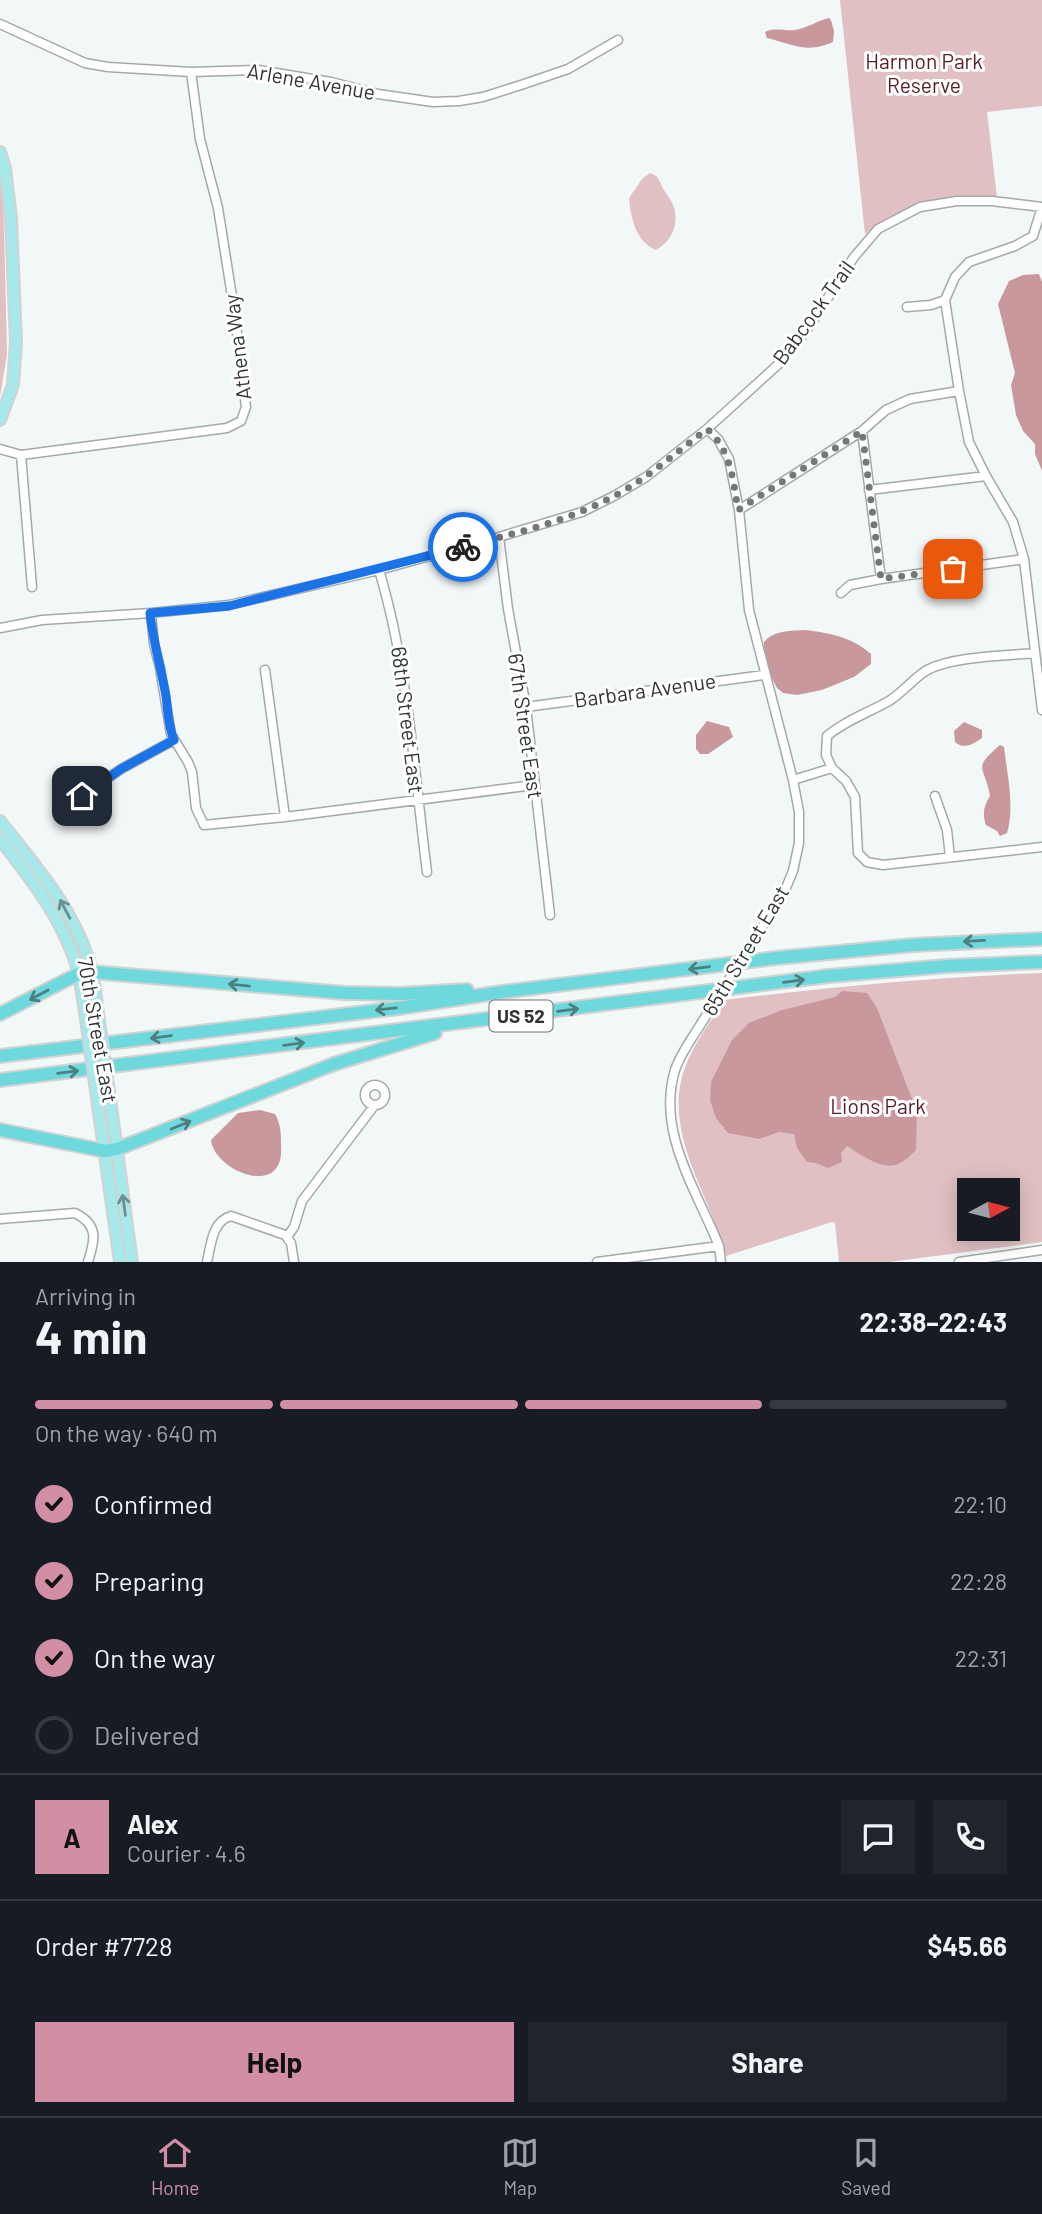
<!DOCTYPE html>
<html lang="en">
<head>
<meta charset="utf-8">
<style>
  :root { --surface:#171b24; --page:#20242c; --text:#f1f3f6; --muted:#9ea1a6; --line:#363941; --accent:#d18ea4 }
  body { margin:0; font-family:Barlow,sans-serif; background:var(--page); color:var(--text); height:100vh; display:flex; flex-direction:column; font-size:26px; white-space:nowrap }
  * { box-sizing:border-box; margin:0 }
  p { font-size:23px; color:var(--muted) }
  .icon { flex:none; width:38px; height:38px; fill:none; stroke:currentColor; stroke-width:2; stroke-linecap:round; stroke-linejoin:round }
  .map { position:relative; height:1262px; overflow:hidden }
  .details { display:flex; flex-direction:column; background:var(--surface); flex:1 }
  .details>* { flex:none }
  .needle { width:46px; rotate:83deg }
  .controls { position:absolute; left:957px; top:1178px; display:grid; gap:14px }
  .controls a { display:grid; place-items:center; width:63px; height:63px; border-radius:0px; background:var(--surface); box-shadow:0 4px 18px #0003; font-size:35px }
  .pin { position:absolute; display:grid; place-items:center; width:60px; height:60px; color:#fff; margin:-30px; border-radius:14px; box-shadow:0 4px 10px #0006 }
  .courier { position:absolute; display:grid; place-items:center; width:70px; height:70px; margin:-35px; border:5px solid #1a73e8; border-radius:50%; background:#fff; color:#222; box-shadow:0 2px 9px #0007 }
  .head em { font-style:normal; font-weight:700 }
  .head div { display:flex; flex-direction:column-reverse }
  .head { display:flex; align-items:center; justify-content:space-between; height:119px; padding:0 35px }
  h1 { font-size:46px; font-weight:700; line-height:52px }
  .bar { display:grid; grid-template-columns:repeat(4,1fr); gap:10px 7px; align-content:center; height:84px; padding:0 35px }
  .bar i { height:9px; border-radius:5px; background:var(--line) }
  .bar .active { background:var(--accent) }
  .bar p { grid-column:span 4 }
  .line { display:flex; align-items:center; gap:18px; padding:0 35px; border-top:2px solid var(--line) }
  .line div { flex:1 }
  .round { display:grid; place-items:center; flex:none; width:74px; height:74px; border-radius:0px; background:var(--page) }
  ol { padding:0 35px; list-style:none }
  li { display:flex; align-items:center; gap:21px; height:77px }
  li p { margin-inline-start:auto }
  li .icon { padding:7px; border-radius:50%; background:var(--accent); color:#111; stroke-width:4 }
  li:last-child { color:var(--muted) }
  li i { width:38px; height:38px; border:4px solid var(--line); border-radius:50% }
  .button { display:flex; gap:14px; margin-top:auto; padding:14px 35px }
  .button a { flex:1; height:80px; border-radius:0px; background:var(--accent); color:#111; font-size:28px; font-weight:700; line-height:80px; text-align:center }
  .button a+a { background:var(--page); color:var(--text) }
  .tab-bar { display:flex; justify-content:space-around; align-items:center; height:98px; border-top:2px solid var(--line); background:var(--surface); font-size:19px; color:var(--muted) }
  .tab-bar a { display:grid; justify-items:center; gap:4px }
  .tab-bar .active { color:var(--accent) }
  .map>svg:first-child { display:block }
  .green { fill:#e0c0c2; fill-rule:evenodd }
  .water { fill:#c9989c }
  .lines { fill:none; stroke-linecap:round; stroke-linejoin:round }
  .minor-casing { stroke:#a4a9a9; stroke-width:11 }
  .major-casing { stroke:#d2d2d2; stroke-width:14 }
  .highway-casing { stroke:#d2d2d2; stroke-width:16 }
  .minor { stroke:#fff; stroke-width:8 }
  .major { stroke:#a7e8eb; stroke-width:10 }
  .highway { stroke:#6dd9dd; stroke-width:12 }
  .minor-bridge-casing { stroke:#a4a9a9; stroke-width:11; stroke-linecap:butt }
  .major-bridge-casing { stroke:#d2d2d2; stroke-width:14; stroke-linecap:butt }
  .minor-bridge { stroke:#fff; stroke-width:8 }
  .major-bridge { stroke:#a7e8eb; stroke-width:10 }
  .oneway { stroke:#6c8e90 }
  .oneway2 { stroke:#4d7e80 }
  .done { stroke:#757878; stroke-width:7; stroke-dasharray:0 12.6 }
  .route { stroke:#1a73e8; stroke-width:9 }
  .labels { text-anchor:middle; stroke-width:6; stroke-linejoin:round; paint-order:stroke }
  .shield { fill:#fff; stroke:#707171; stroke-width:2 }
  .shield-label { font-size:19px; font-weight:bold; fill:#323434 }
  .park-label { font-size:21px; fill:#571b26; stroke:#fff }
  .street-label { font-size:21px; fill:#323434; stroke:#fff }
</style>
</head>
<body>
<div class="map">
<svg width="1042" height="1262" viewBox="0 0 1042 1262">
  <rect width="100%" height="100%" fill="#f2f7f7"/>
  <path class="green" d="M840,0H1042V106L987,112L997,198C944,191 908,203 865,234Z
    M0,173L3,188L7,354L0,397Z
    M650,173C660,176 659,182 664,190C667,195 671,200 673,205C680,223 672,241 656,250C635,241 631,218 629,198L642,179Z
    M1042,973V1242L889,1262H839L835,1223L832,1222L726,1256C710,1193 660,1131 686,1065C695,1042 711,1021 724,1000C830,987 935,977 1042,973ZM970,1190H1008V1228H970Z"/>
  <path class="water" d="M829,18L831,20L834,31L833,42C807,54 792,44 767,38L765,32C774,27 784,31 795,30C807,28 817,21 829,18Z
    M1039,274L1042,282V471L1035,454V444L1023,431L1016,415L1011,385L1015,373L998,304L1009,281L1023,275Z
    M805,630C830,633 852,637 871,654V664L854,677L822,690L797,695L783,693L777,688L764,663V642C774,630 791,631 805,630Z
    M707,721L729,727L733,737L708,754H700L696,749V735Z
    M964,722L982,730V738C973,744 964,750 955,742L954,731Z
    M1000,745L1004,747C1007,773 1015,807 1007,833L1000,836L997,831L986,825C982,814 984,805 990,796C985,765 971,770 1000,745Z
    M842,991L867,993L877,1008L917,1112L916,1150C911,1155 904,1162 898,1164C882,1171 860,1154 847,1146L841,1153L842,1162L828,1168L816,1163L807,1162L797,1148L794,1134L779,1132L759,1139L728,1133L716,1118L710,1100L711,1082L732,1040L749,1023L782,1010L835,997Z
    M260,1110L275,1114C281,1124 281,1134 281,1146C285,1200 214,1171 211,1140L238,1113Z"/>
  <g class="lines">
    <g class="minor-casing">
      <path id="minor" d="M0,24L85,63L108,67L191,72L258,70L331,82L378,94L433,102L459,101L483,97L524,84L568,69L618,40
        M1042,207L1033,236L1015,246L969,262L955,277L945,300L959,391L969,442L986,476L1013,522L1024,559L1042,710
        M907,307L931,305L945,300
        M707,429L718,439L729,459L739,510L749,610L793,780L799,812V843L793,871L783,895L762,927
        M862,431L881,579
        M0,449L21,455L227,428L241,421L246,407L234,309L218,208L200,139L191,72
        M21,455L32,587
        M869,490L986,476
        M739,510L862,431L886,410L910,399L959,391
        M499,537L508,609L526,707L550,915
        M379,570C408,667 414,771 427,872
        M841,593L850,585L881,579L1024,559
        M151,613L154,644L160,668L171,734L188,762L192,772L196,808L204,825L285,817L534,785
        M0,628L42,620L151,613L229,605L379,570L499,537L582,512L614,496L646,477L707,429L782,361L811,324L854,257L878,229L920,207L957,201H992L1042,207
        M1035,653C1005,656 954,656 927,670C914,678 903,692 889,701C868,713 846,720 827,736L826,755L832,768L846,781L855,797L858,853L867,862L883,865L1042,847
        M265,670L285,817
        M526,707L764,675
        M793,780L832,768
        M82,796L121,769L174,740
        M935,796L947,830L950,857
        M699,1027C690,1041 680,1055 675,1070C656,1132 697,1191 719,1246L721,1262
        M365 1095a10 10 0 1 1 20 0a10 10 0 1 1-20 0Z
        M0,1219L75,1213C99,1225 95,1240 88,1262
        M287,1237L294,1227L302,1201L374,1106
        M207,1262C211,1245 212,1221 231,1216L285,1235L291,1243L294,1262
        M597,1262L719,1246
        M959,1262L1042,1250"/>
    </g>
    <g class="major-casing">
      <path id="major" d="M0,152L5,168L11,218L16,342L13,385L0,420
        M0,821C35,865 72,907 89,961C96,985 97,1011 101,1035
        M0,839C30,878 61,916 76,964C81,979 82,996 85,1012
        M94,1077L120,1262
        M110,1099L132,1262"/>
    </g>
    <g class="highway-casing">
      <path id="highway" d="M0,1014L78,974L91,972L345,993L401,994L467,990
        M0,1056L399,1008L502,992L776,958L913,945L1042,939
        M0,1080L828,976L947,966L1042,962
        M0,1130L105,1151L117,1149L334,1064L435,1033"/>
    </g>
    <use href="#minor" class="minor"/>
    <use href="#major" class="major"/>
    <use href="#highway" class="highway"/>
    <g class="minor-bridge-casing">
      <path id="minor-bridge" d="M699,1027L762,927"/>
    </g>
    <g class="major-bridge-casing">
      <path id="major-bridge" d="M85,1012L94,1077
        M101,1035L110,1099"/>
    </g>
    <use href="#minor-bridge" class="minor-bridge"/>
    <use href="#major-bridge" class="major-bridge"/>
  </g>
  <defs><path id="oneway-shaft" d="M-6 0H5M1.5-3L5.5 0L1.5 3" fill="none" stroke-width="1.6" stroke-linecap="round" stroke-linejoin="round" transform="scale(1.75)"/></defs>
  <g class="oneway">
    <use href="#oneway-shaft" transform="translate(65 909) rotate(-118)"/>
    <use href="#oneway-shaft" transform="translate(124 1205) rotate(-98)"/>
  </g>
  <g class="oneway2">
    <use href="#oneway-shaft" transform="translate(974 941) rotate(177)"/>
    <use href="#oneway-shaft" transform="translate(699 968) rotate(173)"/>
    <use href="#oneway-shaft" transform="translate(794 981) rotate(-7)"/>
    <use href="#oneway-shaft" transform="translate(239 985) rotate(-174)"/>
    <use href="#oneway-shaft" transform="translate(39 995) rotate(152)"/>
    <use href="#oneway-shaft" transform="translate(386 1009) rotate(174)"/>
    <use href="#oneway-shaft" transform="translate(568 1010) rotate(-7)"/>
    <use href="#oneway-shaft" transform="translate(161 1037) rotate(173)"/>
    <use href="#oneway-shaft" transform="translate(294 1044) rotate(-7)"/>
    <use href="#oneway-shaft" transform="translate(68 1072) rotate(-7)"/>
    <use href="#oneway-shaft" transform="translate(181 1125) rotate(-22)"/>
  </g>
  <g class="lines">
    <path class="done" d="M463,547C515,533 569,521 616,495C649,477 677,452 707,429C731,450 733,480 738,510L862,431L881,579L953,569"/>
    <path class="route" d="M82,796L121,769L174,740C168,726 168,711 166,696C161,668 153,641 150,613L229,606L463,547"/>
  </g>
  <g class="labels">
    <rect class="shield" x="489.5" y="1000.5" width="63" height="31" rx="5"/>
    <g class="shield-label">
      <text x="521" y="1023">US 52</text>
    </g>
    <g class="park-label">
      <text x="924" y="69">Harmon Park<tspan x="924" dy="24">Reserve</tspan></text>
      <text x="878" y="1114">Lions Park</text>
    </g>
    <g class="street-label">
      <text transform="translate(311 82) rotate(10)" y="7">Arlene Avenue</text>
      <text transform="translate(814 313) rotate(-54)" y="7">Babcock Trail</text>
      <text transform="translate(238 347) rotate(-97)" y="7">Athena Way</text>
      <text transform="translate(645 691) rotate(-8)" y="7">Barbara Avenue</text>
      <text transform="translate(407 720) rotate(83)" y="7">68th Street East</text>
      <text transform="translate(525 726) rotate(82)" y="7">67th Street East</text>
      <text transform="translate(746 951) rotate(-59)" y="7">65th Street East</text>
      <text transform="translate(97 1030) rotate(80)" y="7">70th Street East</text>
    </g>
  </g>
</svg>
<div class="controls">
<a><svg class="needle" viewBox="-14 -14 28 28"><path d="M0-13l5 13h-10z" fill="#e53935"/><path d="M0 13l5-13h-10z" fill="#9ea1a6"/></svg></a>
</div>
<div class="pin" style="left:953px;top:569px;background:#ea580c"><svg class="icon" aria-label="bag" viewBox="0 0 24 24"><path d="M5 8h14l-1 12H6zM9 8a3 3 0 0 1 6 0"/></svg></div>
<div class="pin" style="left:82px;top:796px;background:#1f2937"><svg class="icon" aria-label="home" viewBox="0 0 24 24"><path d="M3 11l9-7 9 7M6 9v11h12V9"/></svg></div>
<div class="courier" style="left:463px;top:547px"><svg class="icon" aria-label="bike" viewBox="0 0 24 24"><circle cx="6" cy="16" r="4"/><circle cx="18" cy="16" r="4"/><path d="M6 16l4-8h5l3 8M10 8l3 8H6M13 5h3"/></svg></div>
</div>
<section class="details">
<div class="head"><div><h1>4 min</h1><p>Arriving in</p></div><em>22:38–22:43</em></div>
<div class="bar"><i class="active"></i><i class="active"></i><i class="active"></i><i></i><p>On the way · 640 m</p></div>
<ol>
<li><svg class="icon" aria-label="check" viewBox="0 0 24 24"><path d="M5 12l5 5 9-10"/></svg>Confirmed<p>22:10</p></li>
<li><svg class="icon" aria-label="check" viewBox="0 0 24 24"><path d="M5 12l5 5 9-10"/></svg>Preparing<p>22:28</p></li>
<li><svg class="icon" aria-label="check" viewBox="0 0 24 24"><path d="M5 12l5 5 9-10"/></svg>On the way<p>22:31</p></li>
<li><i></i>Delivered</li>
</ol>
<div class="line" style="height:126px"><b class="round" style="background:var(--accent);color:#111">A</b><div><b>Alex</b><p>Courier · 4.6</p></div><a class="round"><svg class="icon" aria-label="chat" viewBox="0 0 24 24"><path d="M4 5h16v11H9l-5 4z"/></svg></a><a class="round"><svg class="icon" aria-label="phone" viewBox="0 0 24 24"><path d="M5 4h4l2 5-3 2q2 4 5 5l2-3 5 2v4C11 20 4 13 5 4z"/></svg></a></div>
<div class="line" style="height:91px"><div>Order #7728</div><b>$45.66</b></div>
<div class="button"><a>Help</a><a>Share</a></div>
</section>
<nav class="tab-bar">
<a class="active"><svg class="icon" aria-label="home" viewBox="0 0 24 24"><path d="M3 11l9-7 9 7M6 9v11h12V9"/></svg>Home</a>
<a><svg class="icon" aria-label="map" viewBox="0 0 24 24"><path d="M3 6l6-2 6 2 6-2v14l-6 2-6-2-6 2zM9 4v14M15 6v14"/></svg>Map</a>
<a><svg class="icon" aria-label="saved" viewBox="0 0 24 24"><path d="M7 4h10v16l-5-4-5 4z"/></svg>Saved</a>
</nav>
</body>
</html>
